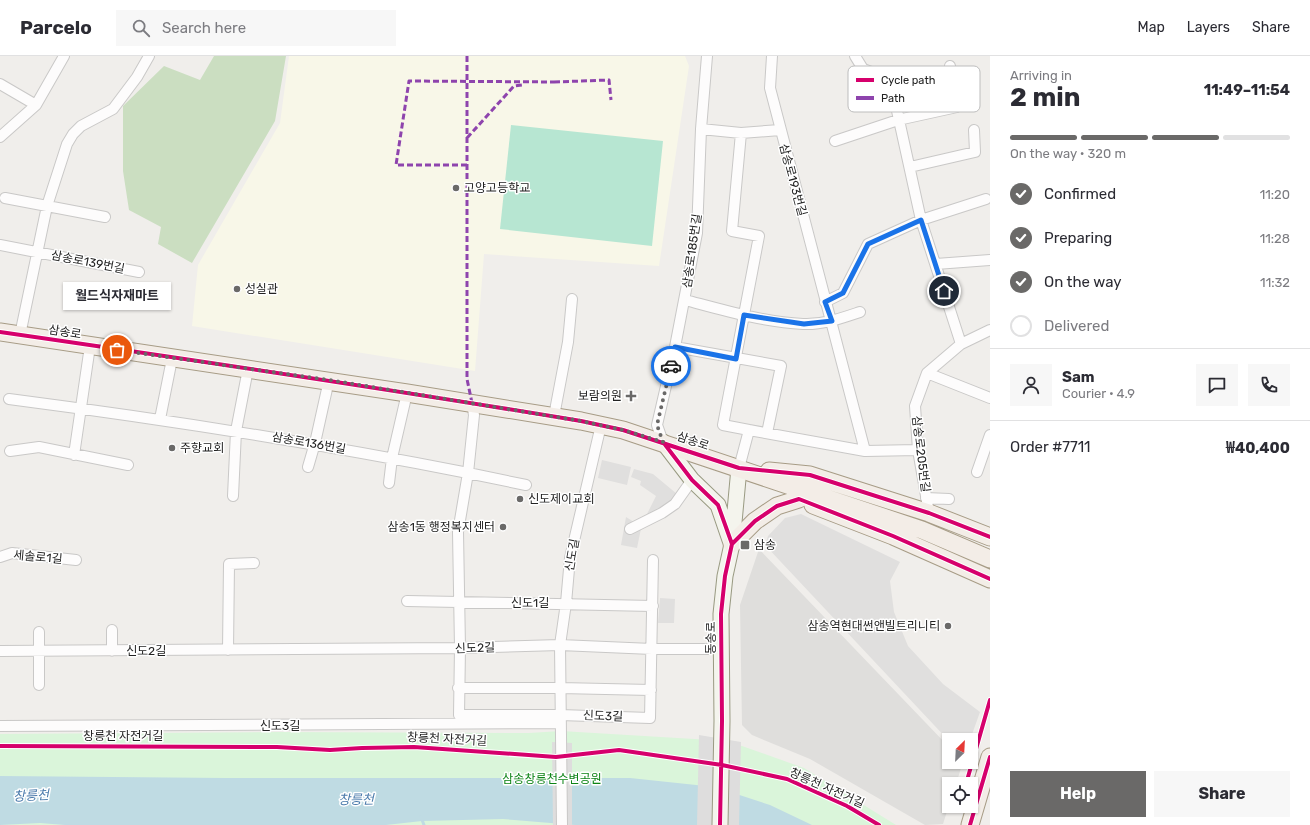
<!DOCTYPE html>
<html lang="en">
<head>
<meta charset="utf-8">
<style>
  :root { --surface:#fff; --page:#f7f7f7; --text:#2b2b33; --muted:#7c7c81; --line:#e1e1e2; --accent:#6a6968 }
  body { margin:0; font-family:Rubik,"Noto Sans KR",sans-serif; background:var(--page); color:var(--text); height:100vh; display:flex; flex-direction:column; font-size:15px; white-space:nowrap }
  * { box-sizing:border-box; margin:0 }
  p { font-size:13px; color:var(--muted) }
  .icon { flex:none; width:22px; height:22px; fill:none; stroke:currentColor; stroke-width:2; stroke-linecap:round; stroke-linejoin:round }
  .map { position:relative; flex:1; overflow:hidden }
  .drawer { display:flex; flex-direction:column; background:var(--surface); width:320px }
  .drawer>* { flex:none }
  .needle { width:26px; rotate:24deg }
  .tools { position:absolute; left:942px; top:677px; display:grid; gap:8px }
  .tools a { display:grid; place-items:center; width:36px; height:36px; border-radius:0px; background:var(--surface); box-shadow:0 1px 3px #0004; font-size:20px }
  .pin { position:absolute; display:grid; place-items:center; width:34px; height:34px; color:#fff; margin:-17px; border:2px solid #fff; border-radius:50%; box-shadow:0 1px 4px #0007 }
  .courier { position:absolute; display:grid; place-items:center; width:40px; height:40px; margin:-20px; border:3px solid #1a73e8; border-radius:50%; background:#fff; color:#222; box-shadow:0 1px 5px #0007 }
  .bubble { position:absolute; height:28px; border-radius:0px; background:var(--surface); box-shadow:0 1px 3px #0004; font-size:13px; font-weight:700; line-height:28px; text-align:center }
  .head em { font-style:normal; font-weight:700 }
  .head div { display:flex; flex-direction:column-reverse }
  .head { display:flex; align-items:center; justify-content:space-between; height:68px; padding:0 20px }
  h1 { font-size:26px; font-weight:700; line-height:30px }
  .bar { display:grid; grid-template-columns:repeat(4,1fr); gap:6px 4px; align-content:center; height:48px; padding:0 20px }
  .bar i { height:5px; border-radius:3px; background:var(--line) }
  .bar .current { background:var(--accent) }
  .bar p { grid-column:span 4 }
  .line { display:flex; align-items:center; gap:10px; padding:0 20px; border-top:1px solid var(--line) }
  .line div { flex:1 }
  .round { display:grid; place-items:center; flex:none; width:42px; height:42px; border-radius:0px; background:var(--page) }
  ol { padding:0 20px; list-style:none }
  li { display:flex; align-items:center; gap:12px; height:44px }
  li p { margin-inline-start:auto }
  li .icon { padding:4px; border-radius:50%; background:var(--accent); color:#fff; stroke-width:4 }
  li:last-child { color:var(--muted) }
  li i { width:22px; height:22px; border:2px solid var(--line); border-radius:50% }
  .action { display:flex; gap:8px; margin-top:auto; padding:8px 20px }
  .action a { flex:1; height:46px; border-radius:0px; background:var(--accent); color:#fff; font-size:16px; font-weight:700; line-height:46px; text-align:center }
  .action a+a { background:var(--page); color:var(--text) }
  header { display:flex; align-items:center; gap:24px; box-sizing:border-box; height:56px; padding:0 20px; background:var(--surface); border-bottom:1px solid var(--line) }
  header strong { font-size:19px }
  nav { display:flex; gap:22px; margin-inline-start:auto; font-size:14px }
  .search { width:280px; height:36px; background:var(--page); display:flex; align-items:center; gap:10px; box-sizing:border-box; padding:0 14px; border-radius:0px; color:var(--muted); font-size:15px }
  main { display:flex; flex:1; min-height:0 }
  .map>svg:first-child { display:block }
  .residential { fill:#dfdedc }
  .education { fill:#f8f7e8 }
  .forest { fill:#cbdec1 }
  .park { fill:#daf5da }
  .pitch { fill:#b7e6d2 }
  .parking { fill:#e0dfde }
  .water { fill:#bfdbe3 }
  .pier { fill:#dedddd }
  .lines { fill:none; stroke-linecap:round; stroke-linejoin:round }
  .stream { stroke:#bfdbe3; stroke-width:3 }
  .minor-casing { stroke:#c9c8c7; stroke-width:12 }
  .secondary-casing { stroke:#999a82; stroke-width:17 }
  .primary-casing { stroke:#a79c86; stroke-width:19 }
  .minor { stroke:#fdfcfc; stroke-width:10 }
  .secondary { stroke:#f4f4ed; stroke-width:15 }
  .primary { stroke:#f3ede7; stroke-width:17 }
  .quiet { stroke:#8e44ad; stroke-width:3; stroke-dasharray:6 3; stroke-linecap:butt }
  .cycleway-casing { stroke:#fff; stroke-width:6 }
  .cycleway { stroke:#d6006c; stroke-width:4 }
  .done { stroke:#6a6968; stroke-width:4; stroke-dasharray:0 7.2 }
  .route { stroke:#1a73e8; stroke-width:5 }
  .poi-dot { fill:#6a6968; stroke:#fff; stroke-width:1.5 }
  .labels { text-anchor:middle; stroke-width:3; stroke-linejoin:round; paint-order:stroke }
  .street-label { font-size:12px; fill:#222; stroke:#fff }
  .poi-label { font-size:12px; fill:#222; stroke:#fff; text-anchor:start }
  .park-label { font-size:12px; fill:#0c8416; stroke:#fff }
  .water-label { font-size:13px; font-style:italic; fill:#4a7aab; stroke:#fff }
  .key { fill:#fff; stroke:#bdbdbd; stroke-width:1 }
  .key-label { font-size:11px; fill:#222 }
</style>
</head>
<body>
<header>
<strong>Parcelo</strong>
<div class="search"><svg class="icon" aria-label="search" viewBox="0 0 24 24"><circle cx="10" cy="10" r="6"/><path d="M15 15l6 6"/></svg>Search here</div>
<nav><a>Map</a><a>Layers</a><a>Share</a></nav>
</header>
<main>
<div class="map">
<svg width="990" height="769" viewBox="0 0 990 769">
  <rect width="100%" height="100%" fill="#f0eeeb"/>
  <path class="residential" d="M759,493L949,691V706H963L956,728H949V749L943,768L925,769L810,703L752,679L742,669L740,549Z"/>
  <path class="education" d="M289,0H685L689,10L659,210L484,198L475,315L192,270L198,209L280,67Z"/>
  <path class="forest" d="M214,0H286L275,65L192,207L158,188L161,171L129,154L123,115V50L164,10L200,24Z"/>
  <path class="park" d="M561,675L711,684L742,690L804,712L896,769H0V678L277,676L529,677Z"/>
  <path class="pitch" d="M511,69L663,85L652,190L500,173Z"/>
  <path class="parking" d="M602,404L631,411L627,429L598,422Z
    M634,413L653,418L677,438L663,453L650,460L647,458L656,440L640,429L641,425L631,421Z
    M801,458L900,506L890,525L894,556L908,590L943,628L980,656L970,684L949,685L765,489L768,480L785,462Z
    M626,461L634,466L643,463L637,492L621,489Z
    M660,542L675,543L674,567H658Z"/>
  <path class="water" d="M0,720L225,722H630L715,731L770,749L812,769H575L503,763L422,765L386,769H65L40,767L0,769Z"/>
  <path class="pier" d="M699,679L741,686L739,769H697Z
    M552,686L572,687V769H553Z"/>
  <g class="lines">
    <path class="stream" d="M421,761L424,769"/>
    <g class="minor-casing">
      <path id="minor" d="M772,0L770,32L865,395
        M855,0L863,13L890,23L921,164L961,288
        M0,28L36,49
        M701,73L741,77L780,74
        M741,77L732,175L759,180L723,369L749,374
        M0,81L36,49L64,0
        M835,85L898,64L957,51L950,10
        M910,111L975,96L974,74
        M5,142L105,161
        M0,189L139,216
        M936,208L990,204
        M685,244C723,254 763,266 803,268C823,269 842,262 860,256
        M825,246L843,237L868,188L921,164L986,143
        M20,279L47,150L67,88L73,78L81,70L113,53L137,21L149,0
        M675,291L781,310L767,377
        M927,317L990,342
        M9,343C163,363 316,387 468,417L474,359L472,347
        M554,360L568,286L572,243
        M160,363L172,303
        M663,386L657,369L675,291L697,177L701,73L707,0
        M10,395L39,391L128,409
        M74,399L90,290
        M308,411L315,387L329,324
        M739,412L749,374L865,395L918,394
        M977,416L990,379
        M389,427L392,402L407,337
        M526,429L468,417L458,476L460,592L459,659H560L650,662L653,504
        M233,440L236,375L248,313
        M926,442L949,443
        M929,457L918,394L915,350L927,317L961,288L990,274
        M630,473L662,457L675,448L692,424
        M0,501L12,497L76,504
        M407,545L653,550
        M112,574V595
        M228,594L229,508L254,507
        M0,595L460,592L560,589L652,593H707L722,591
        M39,629V576
        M458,632H560L651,634
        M0,670L560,667
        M562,769L560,589L566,547L570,502L601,369"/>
    </g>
    <g class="secondary-casing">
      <path id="secondary" d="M663,386L692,424L718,449L730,484
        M720,769L722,665L721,558L725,520L732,488L739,412"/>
    </g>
    <g class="primary-casing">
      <path id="primary" d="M0,276L407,337L581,365L623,374L922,474L990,503
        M769,415L810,419L929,457L990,481
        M813,449L893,480L990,523
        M732,488L755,465L777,450L799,443
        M970,769L990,701"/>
    </g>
    <use href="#minor" class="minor"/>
    <use href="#secondary" class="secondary"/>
    <use href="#primary" class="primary"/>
    <path class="quiet" d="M467,0V323L472,347
      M554,26L609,24L611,44
      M467,82L514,30L522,29
      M467,109H396L409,25L559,26"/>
    <g class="cycleway-casing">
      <path id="cycleway" d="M0,276C194,304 388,333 581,365L623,374L739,412L810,419L929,457L990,481
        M663,386L692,424L718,449L732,488
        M732,488L755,465L777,450L799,443L893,480L990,523
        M0,690L277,691L330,694L362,692L414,691L556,701L619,694L722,709L787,723L847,750L879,769
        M966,728L990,644
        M720,769L722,665L721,558L725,520L732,488
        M970,769L990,701"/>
    </g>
    <use href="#cycleway" class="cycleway"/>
  </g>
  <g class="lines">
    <path class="done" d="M117,294L329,324L581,365L623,374L663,386L657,369L671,310"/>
    <path class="route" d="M671,310L675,291L736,303L744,259L804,268L832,265L825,246L843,237L868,188L921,164L944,235"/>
  </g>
  <g class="poi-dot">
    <circle cx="456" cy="132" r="4"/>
    <circle cx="237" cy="233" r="4"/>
    <path d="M629 334h4v4h4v4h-4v4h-4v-4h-4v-4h4z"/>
    <circle cx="172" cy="392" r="4"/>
    <circle cx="520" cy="443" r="4"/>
    <circle cx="503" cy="471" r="4"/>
    <rect x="740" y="484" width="10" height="10" rx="2"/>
    <circle cx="948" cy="570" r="4"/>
  </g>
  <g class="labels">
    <g class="street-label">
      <text transform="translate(793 124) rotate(75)" y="4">삼송로193번길</text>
      <text transform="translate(692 195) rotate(-82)" y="4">삼송로185번길</text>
      <text transform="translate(88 206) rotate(11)" y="4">삼송로139번길</text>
      <text transform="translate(65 276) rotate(9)" y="4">삼송로</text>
      <text transform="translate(693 385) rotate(19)" y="4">삼송로</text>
      <text transform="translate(309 387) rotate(10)" y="4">삼송로136번길</text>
      <text transform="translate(921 398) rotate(83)" y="4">삼송로205번길</text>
      <text transform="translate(572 499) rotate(-80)" y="4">신도길</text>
      <text transform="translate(38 501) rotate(5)" y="4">세솔로1길</text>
      <text x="530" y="551">신도1길</text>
      <text transform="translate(711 582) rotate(-90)" y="4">동송로</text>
      <text transform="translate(475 592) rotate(-2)" y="4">신도2길</text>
      <text x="146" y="599">신도2길</text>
      <text transform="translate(603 660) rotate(2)" y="4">신도3길</text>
      <text x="280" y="674">신도3길</text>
      <text x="123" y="684">창릉천 자전거길</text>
      <text transform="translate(447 683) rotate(3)" y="4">창릉천 자전거길</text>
      <text transform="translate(827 732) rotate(24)" y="4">창릉천 자전거길</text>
    </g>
    <g class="poi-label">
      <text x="464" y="136">고양고등학교</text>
      <text x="245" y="237">성실관</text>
      <text x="622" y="344" text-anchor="end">보람의원</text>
      <text x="180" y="396">주향교회</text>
      <text x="528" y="447">신도제이교회</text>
      <text x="495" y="475" text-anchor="end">삼송1동 행정복지센터</text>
      <text x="754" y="493">삼송</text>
      <text x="940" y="574" text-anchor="end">삼송역현대썬앤빌트리니티</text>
    </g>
    <g class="park-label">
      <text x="552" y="727">삼송창릉천수변공원</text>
    </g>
    <g class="water-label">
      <text transform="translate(31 739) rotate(-3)" y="5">창릉천</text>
      <text transform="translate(356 743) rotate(-1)" y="5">창릉천</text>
    </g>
  </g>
  <rect x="848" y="10" width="132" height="46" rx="6" class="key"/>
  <rect x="856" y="22" width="18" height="4" fill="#d6006c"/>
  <rect x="856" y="40" width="18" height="4" fill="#8e44ad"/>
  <g class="key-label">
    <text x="881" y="28">Cycle path</text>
    <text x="881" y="46">Path</text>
  </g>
</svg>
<div class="tools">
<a><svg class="needle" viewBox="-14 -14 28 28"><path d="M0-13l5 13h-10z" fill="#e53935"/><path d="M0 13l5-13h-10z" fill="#7c7c81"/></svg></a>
<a><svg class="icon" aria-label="locate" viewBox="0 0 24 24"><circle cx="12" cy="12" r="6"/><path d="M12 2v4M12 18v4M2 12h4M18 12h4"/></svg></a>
</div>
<div class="pin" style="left:117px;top:294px;background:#ea580c"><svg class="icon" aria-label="bag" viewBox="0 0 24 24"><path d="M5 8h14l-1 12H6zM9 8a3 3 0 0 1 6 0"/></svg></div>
<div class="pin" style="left:944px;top:235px;background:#1f2937"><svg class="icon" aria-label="home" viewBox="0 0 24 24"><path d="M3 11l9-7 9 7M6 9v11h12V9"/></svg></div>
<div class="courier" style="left:671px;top:310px"><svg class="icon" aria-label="car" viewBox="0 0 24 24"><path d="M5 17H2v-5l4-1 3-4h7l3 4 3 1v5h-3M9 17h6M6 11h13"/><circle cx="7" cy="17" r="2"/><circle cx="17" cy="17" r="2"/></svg></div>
<div class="bubble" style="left:63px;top:226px;width:108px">월드식자재마트</div>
</div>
<section class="drawer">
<div class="head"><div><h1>2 min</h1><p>Arriving in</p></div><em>11:49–11:54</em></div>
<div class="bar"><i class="current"></i><i class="current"></i><i class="current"></i><i></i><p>On the way · 320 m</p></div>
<ol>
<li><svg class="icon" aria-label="check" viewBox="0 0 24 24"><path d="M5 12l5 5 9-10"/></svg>Confirmed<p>11:20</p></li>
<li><svg class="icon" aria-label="check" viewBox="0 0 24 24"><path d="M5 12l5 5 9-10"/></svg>Preparing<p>11:28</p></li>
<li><svg class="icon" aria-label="check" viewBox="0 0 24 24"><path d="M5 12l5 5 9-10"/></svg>On the way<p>11:32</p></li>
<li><i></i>Delivered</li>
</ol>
<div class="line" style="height:72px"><a class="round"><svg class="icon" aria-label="person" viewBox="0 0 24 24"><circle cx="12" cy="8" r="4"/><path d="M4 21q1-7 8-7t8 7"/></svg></a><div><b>Sam</b><p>Courier · 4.9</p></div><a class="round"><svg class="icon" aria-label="chat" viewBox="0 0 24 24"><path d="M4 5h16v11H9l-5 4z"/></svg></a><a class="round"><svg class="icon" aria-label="phone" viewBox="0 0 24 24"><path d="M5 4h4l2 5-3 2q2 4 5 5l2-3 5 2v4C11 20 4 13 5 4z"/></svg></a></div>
<div class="line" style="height:52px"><div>Order #7711</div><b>₩40,400</b></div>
<div class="action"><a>Help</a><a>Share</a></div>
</section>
</main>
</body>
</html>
